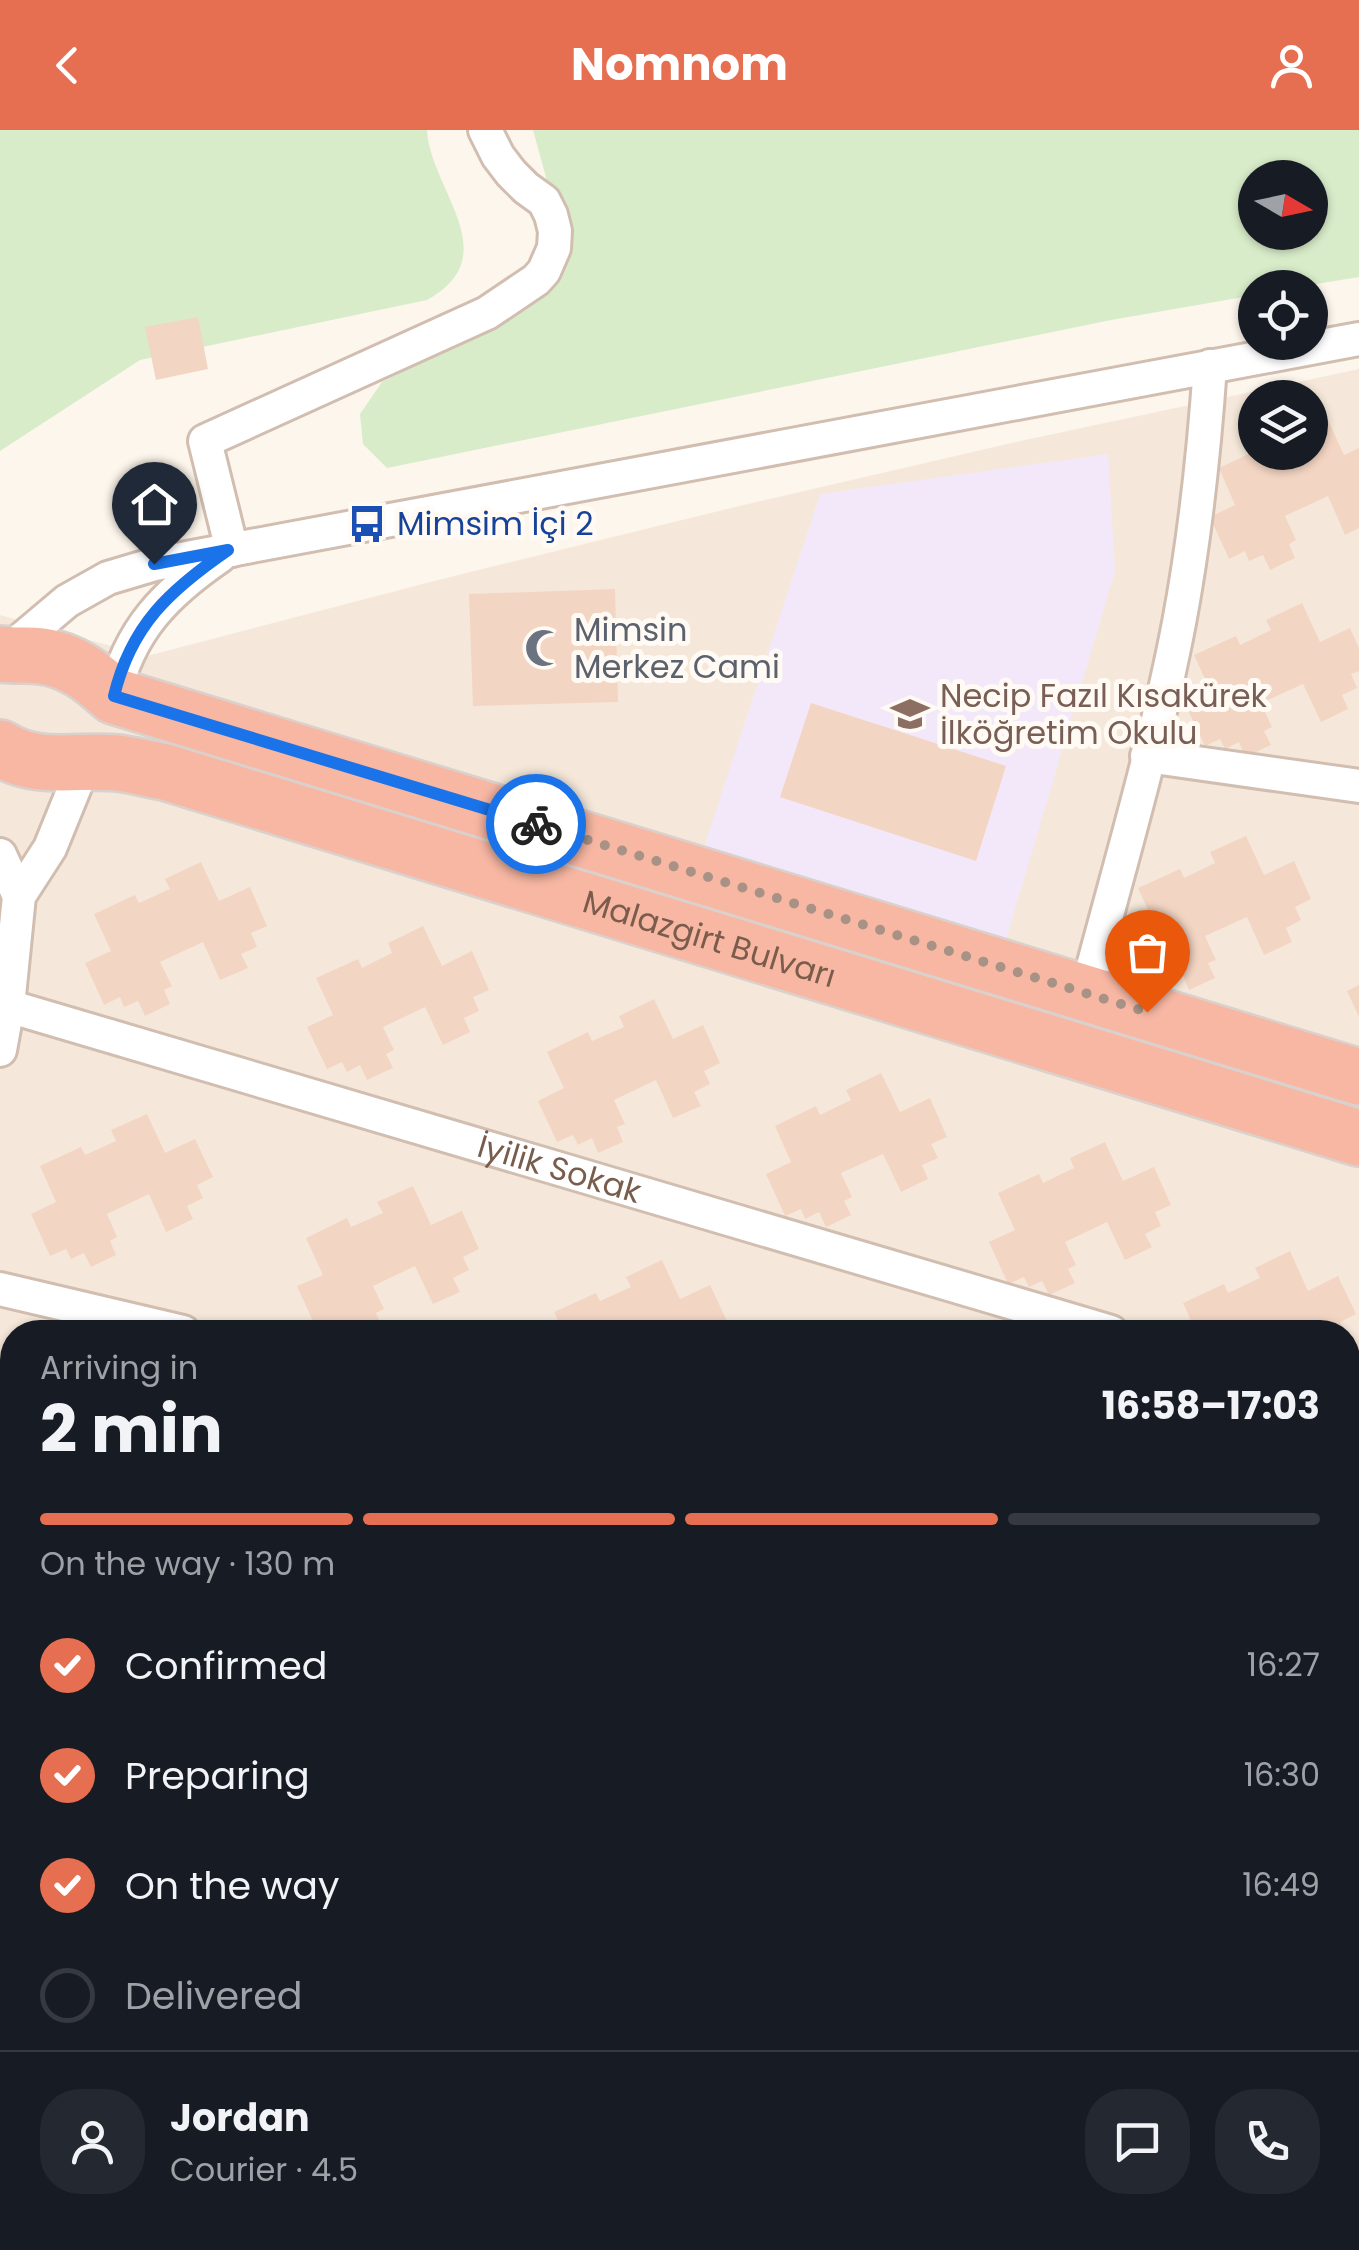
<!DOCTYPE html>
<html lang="en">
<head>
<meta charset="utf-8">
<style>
  :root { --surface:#171b24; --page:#242831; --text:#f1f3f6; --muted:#9ea1a6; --line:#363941; --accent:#e76f51 }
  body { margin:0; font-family:Poppins,sans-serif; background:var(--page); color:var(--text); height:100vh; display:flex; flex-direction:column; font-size:38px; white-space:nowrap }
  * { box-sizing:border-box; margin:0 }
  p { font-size:32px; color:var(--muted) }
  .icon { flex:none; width:55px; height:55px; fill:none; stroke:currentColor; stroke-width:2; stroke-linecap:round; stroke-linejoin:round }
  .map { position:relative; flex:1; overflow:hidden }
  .panel { position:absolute; left:0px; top:1190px; width:1360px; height:930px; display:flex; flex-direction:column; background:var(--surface); border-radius:40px 40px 0 0; box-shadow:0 2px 8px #0004 }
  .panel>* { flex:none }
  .needle { width:65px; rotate:99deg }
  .controls { position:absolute; left:1238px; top:30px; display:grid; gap:20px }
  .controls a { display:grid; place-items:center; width:90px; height:90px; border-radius:50%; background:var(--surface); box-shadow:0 2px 8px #0004; font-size:50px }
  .pin { position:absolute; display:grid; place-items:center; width:85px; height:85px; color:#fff; margin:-102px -42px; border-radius:50% 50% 50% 0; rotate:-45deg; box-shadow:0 0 10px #0007 }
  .pin .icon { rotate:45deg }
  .courier { position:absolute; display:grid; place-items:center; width:100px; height:100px; margin:-50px; border:8px solid #1a73e8; border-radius:50%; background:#fff; color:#222; box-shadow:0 2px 12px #0007 }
  .headline em { font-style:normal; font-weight:700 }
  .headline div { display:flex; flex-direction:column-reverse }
  .headline { display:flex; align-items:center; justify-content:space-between; height:170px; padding:0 40px }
  h1 { font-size:65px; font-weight:700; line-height:75px }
  .bar { display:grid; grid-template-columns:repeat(4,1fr); gap:15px 10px; align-content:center; height:120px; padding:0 40px }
  .bar i { height:12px; border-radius:8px; background:var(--line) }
  .bar .active { background:var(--accent) }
  .bar p { grid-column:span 4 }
  .line { display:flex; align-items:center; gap:25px; padding:0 40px; border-top:2px solid var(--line) }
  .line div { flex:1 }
  .round { display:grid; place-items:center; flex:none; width:105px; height:105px; border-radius:40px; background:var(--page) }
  ol { padding:0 40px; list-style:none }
  li { display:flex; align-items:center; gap:30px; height:110px }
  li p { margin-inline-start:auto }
  li .icon { padding:10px; border-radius:50%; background:var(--accent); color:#fff; stroke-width:4 }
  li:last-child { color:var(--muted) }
  li i { width:55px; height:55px; border:5px solid var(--line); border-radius:50% }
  header { display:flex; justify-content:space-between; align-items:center; height:130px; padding:0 40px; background:var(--accent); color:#fff; font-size:45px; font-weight:700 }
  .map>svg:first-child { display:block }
  .residential { fill:#f5e8da; fill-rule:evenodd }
  .education { fill:#f3e8fa }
  .green { fill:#d8ecc9; fill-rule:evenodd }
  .building { fill:#f3d5c3 }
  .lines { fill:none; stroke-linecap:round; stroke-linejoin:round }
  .street-casing { stroke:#d1beb0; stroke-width:38 }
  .highway-casing { stroke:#dad1cd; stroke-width:60 }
  .street { stroke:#fff; stroke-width:32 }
  .highway { stroke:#f7b7a3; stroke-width:55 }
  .done { stroke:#a89285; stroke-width:10; stroke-dasharray:0 18 }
  .route { stroke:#1a73e8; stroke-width:12 }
  .labels { text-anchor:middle; stroke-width:10; stroke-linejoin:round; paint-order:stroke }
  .transit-label { font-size:32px; fill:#164399; stroke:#fffaf3; text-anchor:start }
  .worship-label { font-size:32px; fill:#5b616d; stroke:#fffaf3; text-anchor:start }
  .education-label { font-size:32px; fill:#785e54; stroke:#fffaf3; text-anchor:start }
  .street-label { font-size:32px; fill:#7a5c4d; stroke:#fffaf3 }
</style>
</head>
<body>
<header><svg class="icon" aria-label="back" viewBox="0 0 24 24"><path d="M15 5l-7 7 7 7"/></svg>Nomnom<svg class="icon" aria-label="person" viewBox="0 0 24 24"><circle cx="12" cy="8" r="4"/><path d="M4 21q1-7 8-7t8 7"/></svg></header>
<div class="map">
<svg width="1359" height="2120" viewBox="0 0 1359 2120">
  <rect width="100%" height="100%" fill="#fdf6ec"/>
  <path class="residential" d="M1359,239V2120H0V485L147,526L438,450L731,378L1025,310ZM1255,268H1310V322H1255ZM12,1202H1348V2108H12Z"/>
  <path class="education" d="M1108,324L1115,441L1003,820L701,726L820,364Z"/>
  <path class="green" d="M0,0H427C430,60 508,125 427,170L140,230L0,321Z
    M533,0H1359V147L1298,157L1255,158V165L1111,190L387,338L363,314L360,284L382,252L512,188L554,157L562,106ZM1255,48H1310V102H1255Z"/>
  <path class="building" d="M198,187L208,239L156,250L145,197Z
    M1326,286L1344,325L1359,318V398L1345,405L1328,366L1285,386L1296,410L1289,414L1295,428L1270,440L1263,425L1249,431L1245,421L1229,429L1210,387L1235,375L1219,338L1255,321L1261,322L1264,328L1275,322H1310V293Z
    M615,459L618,572L473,576L469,464Z
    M1302,473L1320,512L1350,498L1359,518V541L1351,544L1357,558L1342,565L1348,579L1321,592L1303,554L1261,573L1272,597L1264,601L1271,615L1245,627L1239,612L1225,619L1220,609L1205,616L1185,574L1211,562L1194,525L1236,506L1240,515L1271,500L1266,490Z
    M811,573L1006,636L976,731L780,667Z
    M1246,706L1264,745L1294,731L1311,769L1295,777L1301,790L1286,798L1292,812L1264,825L1247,787L1205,806L1216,830L1208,833L1215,848L1189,860L1183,845L1169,851L1164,841L1149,849L1129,807L1155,795L1138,758L1180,739L1184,748L1215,733L1210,722Z
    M201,732L219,771L250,757L267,796L251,803L257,817L241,824L248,838L220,850L203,812L160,832L172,856L164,860L170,874L145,886L138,871L124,877L120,867L104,875L85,833L111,821L94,784L135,765L139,773L170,759L165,749Z
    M423,796L442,836L472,821L489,860L473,867L479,881L464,888L470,902L443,915L425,877L383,897L394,920L386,924L393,938L367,950L360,935L347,942L342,932L327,939L307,897L333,885L316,848L358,829L362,838L392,823L388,813Z
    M1359,855V887L1347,861Z
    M654,869L673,909L703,895L720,933L704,941L710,954L694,962L701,976L673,988L656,950L614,970L625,994L617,997L623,1012L598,1023L592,1008L578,1015L573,1005L557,1012L538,971L564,958L547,922L588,902L592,911L624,897L619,886Z
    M881,943L900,982L930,968L947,1007L931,1014L938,1028L922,1035L928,1049L901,1062L883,1024L841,1043L852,1067L844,1071L851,1085L826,1097L819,1082L805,1089L801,1079L785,1086L766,1044L791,1032L775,996L816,976L820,985L851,970L846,960Z
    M147,984L165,1023L195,1009L213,1047L197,1055L203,1068L187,1076L193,1089L166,1102L149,1064L107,1084L117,1107L110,1111L116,1125L91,1137L84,1123L71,1129L66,1119L50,1126L31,1084L56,1072L40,1036L81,1017L85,1025L116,1011L111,1000Z
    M1105,1012L1123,1051L1154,1037L1171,1075L1155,1082L1161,1096L1145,1104L1152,1117L1125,1130L1107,1092L1065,1112L1076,1135L1068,1139L1075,1153L1049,1165L1042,1151L1029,1157L1024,1147L1008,1154L989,1112L1015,1100L998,1063L1039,1044L1043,1053L1074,1038L1070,1028Z
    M413,1056L431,1095L462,1081L479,1119L463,1127L469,1140L453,1148L460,1162L433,1174L415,1136L373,1156L384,1179L376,1183L382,1197L372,1202H354L351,1195L337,1201L332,1191L316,1198L297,1156L323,1145L306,1108L347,1088L351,1097L383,1083L377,1072Z
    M1290,1121L1308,1161L1338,1146L1356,1184L1340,1192L1345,1202H1196L1183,1173L1224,1154L1228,1163L1260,1148L1255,1138Z
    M662,1130L680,1169L710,1155L728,1193L711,1201L712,1202H564L554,1182L596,1163L600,1171L631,1157L626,1147Z
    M966,1191L971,1202H940Z
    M1348,1517L1358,1540L1348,1546Z
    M1348,1776L1359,1777V1860L1355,1885L1348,1884Z
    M1355,1968H1359V2074L1348,2072V2018Z
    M157,2108H240L239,2120H156Z
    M378,2108H460V2120H377Z"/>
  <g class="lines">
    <g class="street-casing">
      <g id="street">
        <path d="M232,420L205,311L487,183L536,150L544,141L554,118L555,101L551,85L544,71L526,58L511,43L498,26L485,0"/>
        <path d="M3,525L67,471L108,448L155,434L1359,209"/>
        <path d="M114,566C129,500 166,463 220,426"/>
        <path d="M1147,626L1359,656"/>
        <path d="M0,725L19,766"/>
        <path d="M1086,863C1118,741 1155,618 1179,493C1195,408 1204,323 1210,236"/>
        <path id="s1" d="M8,876L1111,1202"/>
        <path d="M0,920L8,876L19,766L50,718L85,632"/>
        <path d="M0,1159L183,1202"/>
        <path d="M1348,1404L1359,1405"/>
        <path d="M0,1439L12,1441"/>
        <path d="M0,1505L12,1504"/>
        <path d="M1348,1695L1359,1697"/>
        <path d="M0,1914L12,1916"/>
        <path d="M1252,2108L1337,2120"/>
        <path d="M362,2120L363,2108"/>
        <path d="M778,2120L779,2108"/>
        <path d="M962,2120L963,2108"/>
      </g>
    </g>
    <g class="highway-casing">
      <g id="highway">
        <path d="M0,524C14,526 28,524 42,526C71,530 92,546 114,566L1359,947"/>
        <path id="s2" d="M0,618C37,642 77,629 118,633C133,635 149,639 165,642L1359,1008"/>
      </g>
    </g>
    <use href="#street" class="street"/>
    <use href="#highway" class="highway"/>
  </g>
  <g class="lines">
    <path class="done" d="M536,694L1147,882"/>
    <path class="route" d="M154,434L228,420C170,460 131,495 114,566L536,694"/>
  </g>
  <defs>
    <g id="bus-bare" transform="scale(3)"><path d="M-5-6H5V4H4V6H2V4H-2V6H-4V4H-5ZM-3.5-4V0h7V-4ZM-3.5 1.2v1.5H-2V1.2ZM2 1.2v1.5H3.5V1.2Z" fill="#1a4fb4" stroke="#fffaf3" stroke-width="2.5" paint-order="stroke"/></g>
    <g id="mosque-bare" transform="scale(3)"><path d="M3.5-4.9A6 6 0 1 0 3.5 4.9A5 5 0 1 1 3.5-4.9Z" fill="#6b7280" stroke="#fffaf3" stroke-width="2.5" paint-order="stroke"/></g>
    <g id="school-bare" transform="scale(3)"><path d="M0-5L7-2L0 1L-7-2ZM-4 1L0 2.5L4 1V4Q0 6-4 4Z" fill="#8d6e63" stroke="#fffaf3" stroke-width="2.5" paint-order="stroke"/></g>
  </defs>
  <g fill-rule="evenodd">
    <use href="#bus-bare" x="367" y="394"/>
    <use href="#mosque-bare" x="544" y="518"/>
    <use href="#school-bare" x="910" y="584"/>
  </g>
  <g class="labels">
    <g class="transit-label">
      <text x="397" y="405">Mimsim İçi 2</text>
    </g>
    <g class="worship-label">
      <text x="574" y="511">Mimsin<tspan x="574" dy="37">Merkez Cami</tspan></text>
    </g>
    <g class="education-label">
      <text x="940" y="577">Necip Fazıl Kısakürek<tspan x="940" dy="37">İlköğretim Okulu</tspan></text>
    </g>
    <g class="street-label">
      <text dy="11" stroke="none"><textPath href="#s2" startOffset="738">Malazgirt Bulvarı</textPath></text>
      <text dy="11" stroke="none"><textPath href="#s1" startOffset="575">İyilik Sokak</textPath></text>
    </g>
  </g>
</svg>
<div class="controls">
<a><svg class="needle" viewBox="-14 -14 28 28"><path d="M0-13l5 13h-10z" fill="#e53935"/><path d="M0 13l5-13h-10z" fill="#9ea1a6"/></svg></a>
<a><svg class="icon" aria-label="locate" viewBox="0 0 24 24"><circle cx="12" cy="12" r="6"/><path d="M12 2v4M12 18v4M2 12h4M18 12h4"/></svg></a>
<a><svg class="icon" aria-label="layers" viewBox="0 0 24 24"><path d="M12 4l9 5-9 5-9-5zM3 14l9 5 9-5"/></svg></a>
</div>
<div class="pin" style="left:1147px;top:882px;background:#ea580c"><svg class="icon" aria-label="bag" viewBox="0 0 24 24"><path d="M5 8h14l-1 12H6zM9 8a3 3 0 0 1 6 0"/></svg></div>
<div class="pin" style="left:154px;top:434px;background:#1f2937"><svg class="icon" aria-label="home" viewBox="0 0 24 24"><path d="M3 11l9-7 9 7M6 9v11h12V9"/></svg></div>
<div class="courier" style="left:536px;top:694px"><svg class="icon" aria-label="bike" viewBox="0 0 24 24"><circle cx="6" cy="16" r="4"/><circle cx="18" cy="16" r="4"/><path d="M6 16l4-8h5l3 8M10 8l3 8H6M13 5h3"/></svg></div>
<section class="panel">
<div class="headline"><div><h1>2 min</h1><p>Arriving in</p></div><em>16:58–17:03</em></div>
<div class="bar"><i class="active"></i><i class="active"></i><i class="active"></i><i></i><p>On the way · 130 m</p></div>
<ol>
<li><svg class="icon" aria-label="check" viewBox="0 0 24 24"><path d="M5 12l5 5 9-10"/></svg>Confirmed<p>16:27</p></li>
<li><svg class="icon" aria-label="check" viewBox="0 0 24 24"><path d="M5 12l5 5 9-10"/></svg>Preparing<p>16:30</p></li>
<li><svg class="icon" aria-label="check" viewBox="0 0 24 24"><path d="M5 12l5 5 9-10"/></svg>On the way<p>16:49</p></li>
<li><i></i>Delivered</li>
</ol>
<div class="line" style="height:180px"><a class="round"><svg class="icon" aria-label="person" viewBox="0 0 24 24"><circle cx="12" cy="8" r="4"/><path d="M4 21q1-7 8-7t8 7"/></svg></a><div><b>Jordan</b><p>Courier · 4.5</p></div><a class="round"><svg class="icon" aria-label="chat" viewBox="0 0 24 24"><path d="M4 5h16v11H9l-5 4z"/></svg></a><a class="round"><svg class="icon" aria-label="phone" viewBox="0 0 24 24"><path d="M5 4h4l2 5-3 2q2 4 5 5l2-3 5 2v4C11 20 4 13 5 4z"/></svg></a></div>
</section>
</div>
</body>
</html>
